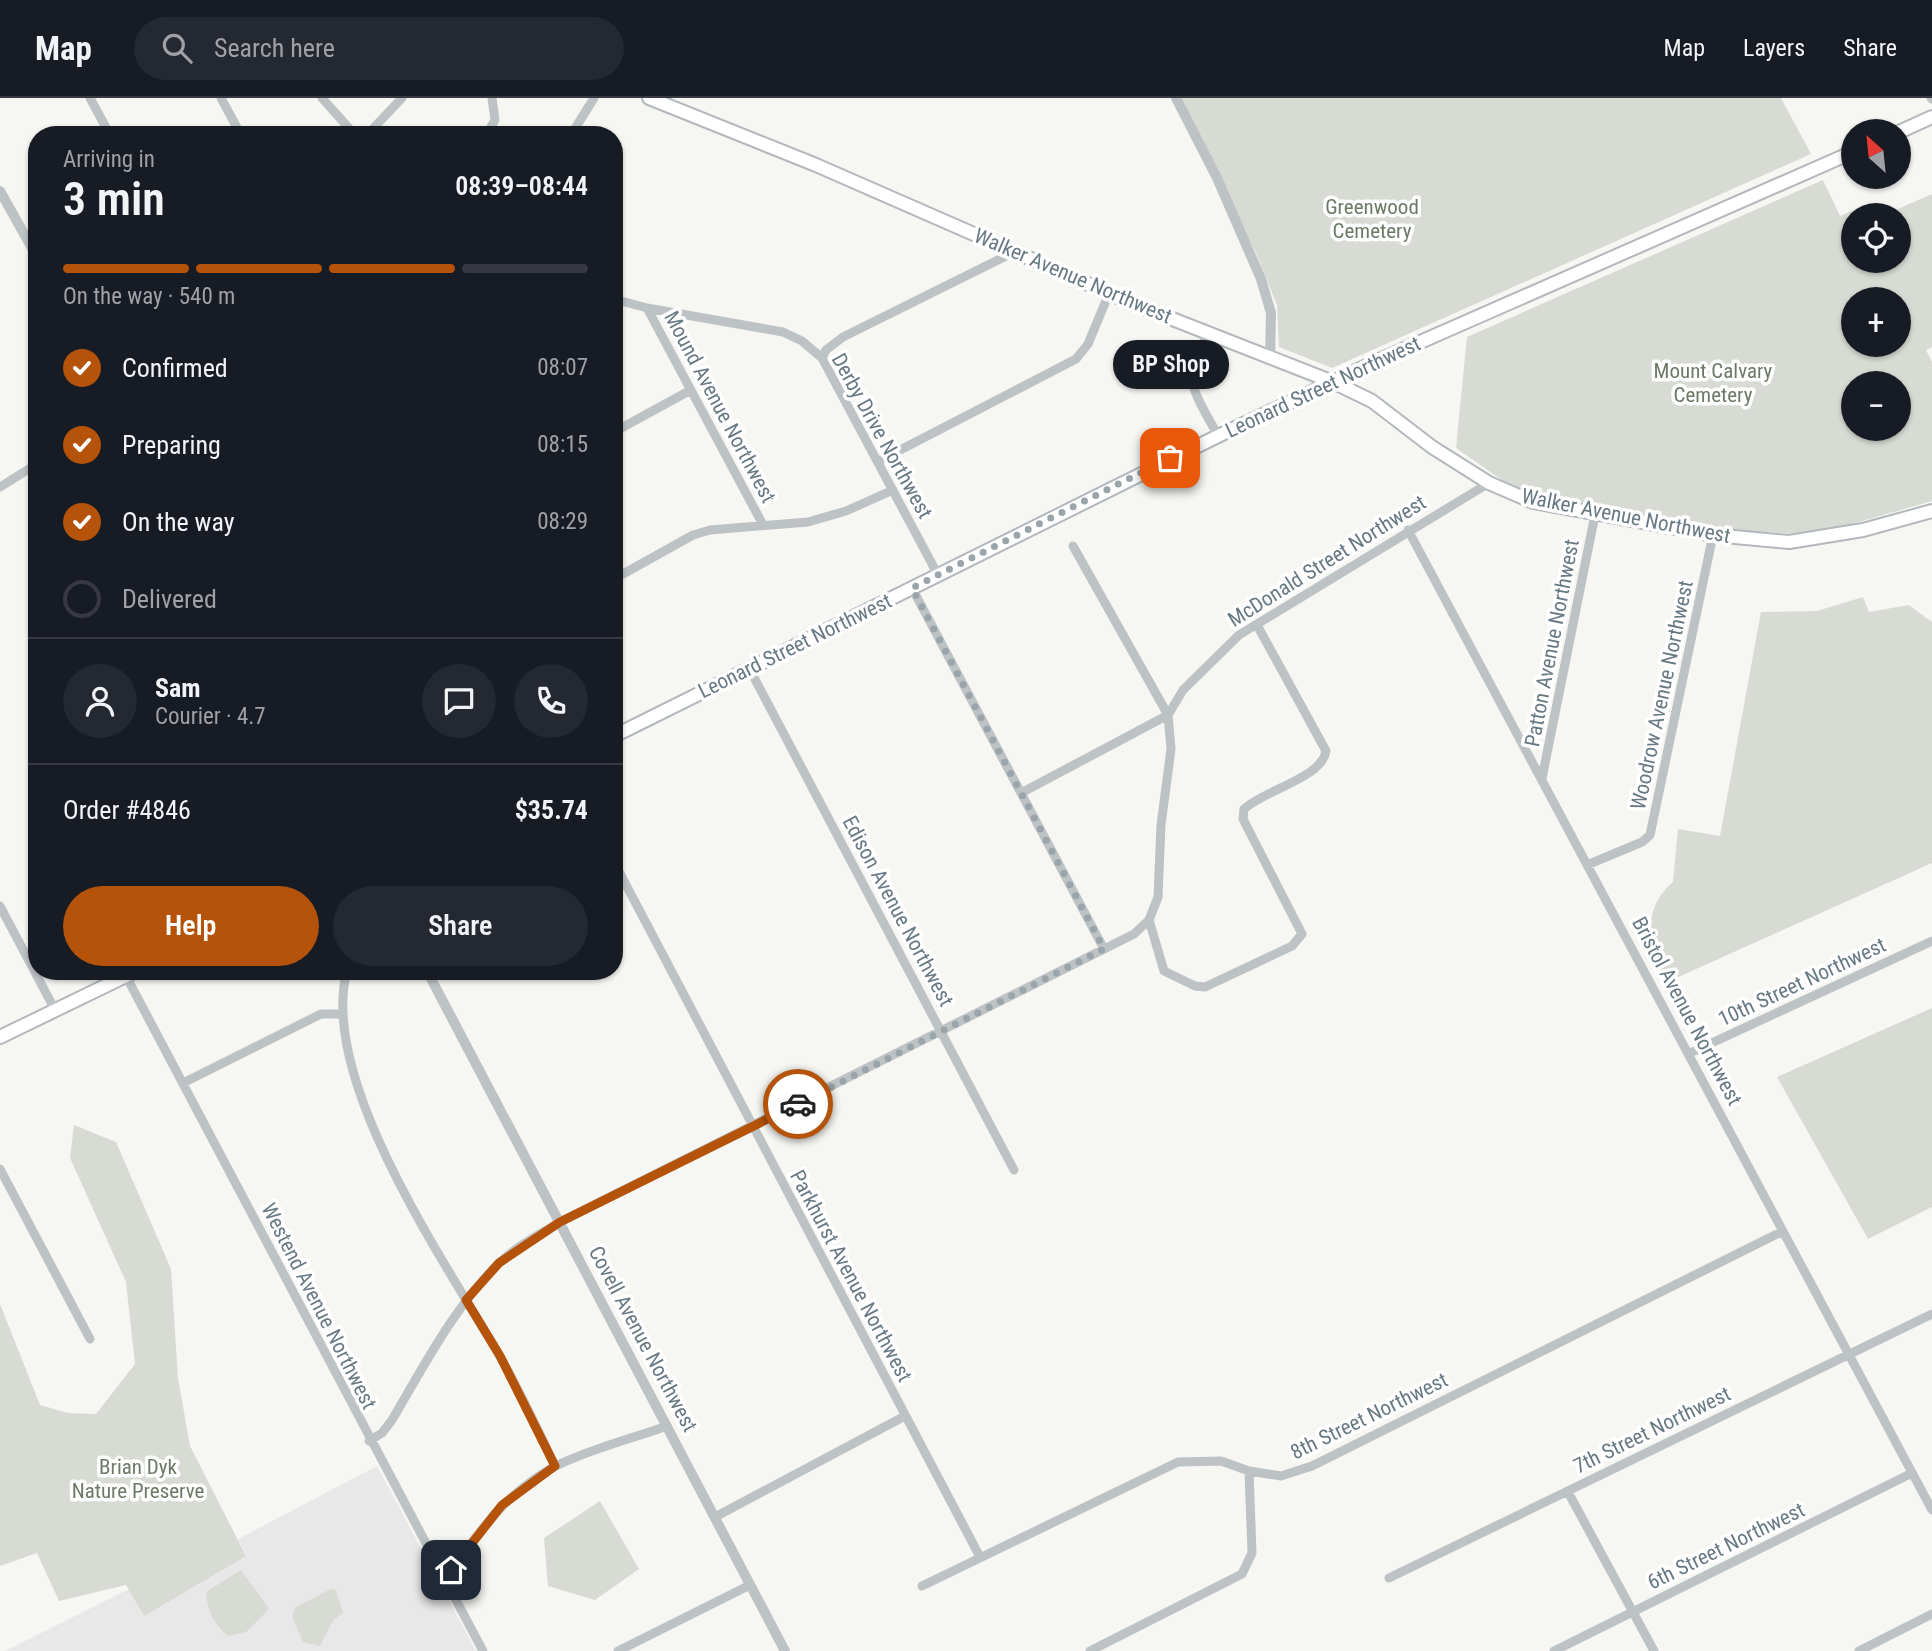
<!DOCTYPE html>
<html lang="en">
<head>
<meta charset="utf-8">
<style>
  :root { --surface:#171b24; --page:#242831; --text:#f1f3f6; --muted:#9ea1a6; --line:#363941; --accent:#b45309 }
  body { margin:0; font-family:"Roboto Condensed",sans-serif; background:var(--page); color:var(--text); height:100vh; display:flex; flex-direction:column; font-size:26px; white-space:nowrap }
  * { box-sizing:border-box; margin:0 }
  p { font-size:23px; color:var(--muted) }
  .icon { flex:none; width:38px; height:38px; fill:none; stroke:currentColor; stroke-width:2; stroke-linecap:round; stroke-linejoin:round }
  .map { position:relative; flex:1; overflow:hidden }
  .sheet { position:absolute; left:28px; top:28px; width:595px; height:854px; display:flex; flex-direction:column; background:var(--surface); border-radius:28px; box-shadow:0 2px 5px #0004 }
  .sheet>* { flex:none }
  .needle { width:46px; rotate:333deg }
  .buttons { position:absolute; left:1841px; top:21px; display:grid; gap:14px }
  .buttons a { display:grid; place-items:center; width:70px; height:70px; border-radius:50%; background:var(--surface); box-shadow:0 2px 5px #0004; font-size:35px }
  .pin { position:absolute; display:grid; place-items:center; width:60px; height:60px; color:#fff; margin:-30px; border-radius:14px; box-shadow:0 4px 10px #0006 }
  .courier { position:absolute; display:grid; place-items:center; width:70px; height:70px; margin:-35px; border:5px solid #b45309; border-radius:50%; background:#fff; color:#222; box-shadow:0 2px 9px #0007 }
  .bubble { position:absolute; height:49px; border-radius:24px; background:var(--surface); box-shadow:0 2px 5px #0004; font-size:23px; font-weight:600; line-height:49px; text-align:center }
  .headline em { font-style:normal; font-weight:600 }
  .headline div { display:flex; flex-direction:column-reverse }
  .headline { display:flex; align-items:center; justify-content:space-between; height:119px; padding:0 35px }
  h1 { font-size:46px; font-weight:600; line-height:52px }
  .bar { display:grid; grid-template-columns:repeat(4,1fr); gap:10px 7px; align-content:center; height:84px; padding:0 35px }
  .bar i { height:9px; border-radius:5px; background:var(--line) }
  .bar .on { background:var(--accent) }
  .bar p { grid-column:span 4 }
  .line { display:flex; align-items:center; gap:18px; padding:0 35px; border-top:2px solid var(--line) }
  .line div { flex:1 }
  .round { display:grid; place-items:center; flex:none; width:74px; height:74px; border-radius:37px; background:var(--page) }
  ol { padding:0 35px; list-style:none }
  li { display:flex; align-items:center; gap:21px; height:77px }
  li p { margin-inline-start:auto }
  li .icon { padding:7px; border-radius:50%; background:var(--accent); color:#fff; stroke-width:4 }
  li:last-child { color:var(--muted) }
  li i { width:38px; height:38px; border:4px solid var(--line); border-radius:50% }
  .primary-button { display:flex; gap:14px; margin-top:auto; padding:14px 35px }
  .primary-button a { flex:1; height:80px; border-radius:42px; background:var(--accent); color:#fff; font-size:28px; font-weight:600; line-height:80px; text-align:center }
  .primary-button a+a { background:var(--page); color:var(--text) }
  header { display:flex; align-items:center; gap:42px; box-sizing:border-box; height:98px; padding:0 35px; background:var(--surface); border-bottom:2px solid var(--line) }
  header strong { font-size:33px }
  nav { display:flex; gap:38px; margin-inline-start:auto; font-size:24px }
  .search { width:490px; height:63px; background:var(--page); display:flex; align-items:center; gap:18px; box-sizing:border-box; padding:0 24px; border-radius:38px; color:var(--muted); font-size:26px }
  .map>svg:first-child { display:block }
  .built { fill:#e7e8e7 }
  .green { fill:#d7dbd3; fill-rule:evenodd }
  .lines { fill:none; stroke-linecap:round; stroke-linejoin:round }
  .secondary-casing { stroke:#b2b8bc; stroke-width:16 }
  .minor { stroke:#bdc2c5; stroke-width:9 }
  .tertiary { stroke:#bdc2c5; stroke-width:10 }
  .secondary { stroke:#fff; stroke-width:12 }
  .done { stroke:#99a5aa; stroke-width:7; stroke-dasharray:0 12.6 }
  .route { stroke:#b45309; stroke-width:9 }
  .labels { text-anchor:middle; stroke-width:7; stroke-linejoin:round; paint-order:stroke }
  .park-label { font-size:21px; fill:#6c7a65; stroke:#fff }
  .street-label { font-size:21px; fill:#677983; stroke:#fff }
</style>
</head>
<body>
<header>
<strong>Map</strong>
<div class="search"><svg class="icon" aria-label="search" viewBox="0 0 24 24"><circle cx="10" cy="10" r="6"/><path d="M15 15l6 6"/></svg>Search here</div>
<nav><a>Map</a><a>Layers</a><a>Share</a></nav>
</header>
<div class="map">
<svg width="1932" height="1553" viewBox="0 0 1932 1553">
  <rect width="100%" height="100%" fill="#f6f6f3"/>
  <path class="built" d="M377,1368L476,1553H5L129,1491L143,1517L246,1457L238,1441Z"/>
  <path class="green" d="M1175,0H1781L1811,56L1332,270L1279,249L1277,207L1256,155Z
    M1823,82L1840,118L1870,105L1877,117H1853V163H1899V117H1884L1932,96V249L1926,252L1932,264V403L1831,432L1799,436L1731,432L1549,401L1509,387L1456,350L1467,239ZM1853,201H1899V247H1853ZM1853,285H1899V331H1853Z
    M1863,499L1869,514L1909,507L1932,524V765L1665,885C1649,850 1640,812 1673,784L1678,731L1720,738L1761,514L1817,513Z
    M1932,910V1109L1868,1141L1777,979Z
    M74,1027L116,1044L171,1171L178,1280L190,1348L246,1458L144,1518L126,1487L59,1503L37,1455L0,1468V1206L40,1307L68,1315L96,1316L135,1266L126,1184L70,1060Z
    M600,1403L639,1471L595,1502L548,1488L544,1440Z
    M241,1472L269,1511L246,1534L228,1538C213,1525 208,1514 206,1494Z
    M331,1491L336,1492L343,1515L333,1522L320,1548L303,1544L292,1518L296,1509Z"/>
  <g class="lines">
    <g class="secondary-casing">
      <path id="secondary" d="M649,0L816,67L1129,204L1333,284L1372,303L1432,349L1489,385L1533,404L1713,437L1789,444L1863,432L1932,413
        M1899,34L1932,19
        M614,638L1218,338L1377,263L1853,54
        M0,939L136,873"/>
    </g>
    <path class="minor" d="M90,0L110,37
      M221,0L241,37
      M322,0L355,37
      M1931,0L1932,1
      M367,37L402,0
      M486,37L495,22L492,0
      M571,37L594,0
      M614,201L647,210L783,234L802,243L822,260L938,477
      M647,210L762,425
      M1209,236C1203,245 1195,255 1192,265C1186,288 1208,318 1218,338
      M822,260L826,252L843,239L1016,153
      M614,334L689,293
      M879,363L1076,261L1088,246L1110,193
      M0,389L37,366
      M1408,432L1932,1412
      M614,481L693,437L710,432L808,424L846,413L893,392
      M912,490L1104,851
      M749,570L1014,1072
      M1542,680L1595,417
      M1021,695L1168,617L1183,592L1239,537L1489,385
      M614,764L980,1459
      M1587,767L1642,744L1650,737L1713,437
      M0,808L55,912
      M1149,822L1164,873L1195,888L1205,889L1292,848L1302,836L1243,721L1244,711C1264,692 1322,680 1326,653L1257,527
      M347,873C318,981 445,1164 498,1255C519,1291 537,1330 555,1368
      M126,878L483,1553
      M1688,956L1932,843
      M183,985L321,916H342
      M0,1071L90,1241
      M369,1343L382,1335L392,1322C424,1268 453,1211 498,1166C515,1149 539,1137 560,1124L1134,836L1149,822L1158,799L1161,727L1171,651L1168,617L1073,448
      M1568,1394L1654,1553
      M715,1419L905,1318
      M1389,1480L1932,1216
      M445,1482C475,1438 507,1393 556,1368C590,1351 631,1341 667,1328
      M922,1488L1178,1364L1221,1363L1249,1373L1281,1378L1312,1368L1783,1133
      M618,1553L750,1487
      M1090,1553L1242,1476L1252,1455L1249,1373
      M1554,1553L1912,1375
      M1859,1553L1932,1516"/>
    <path class="tertiary" d="M1176,0L1217,80L1261,181L1271,215L1270,261
      M0,93L37,159
      M427,873L785,1553"/>
    <use href="#secondary" class="secondary"/>
  </g>
  <g class="lines">
    <path class="done" d="M798,1006L1104,851L912,490L1170,360"/>
    <path class="route" d="M451,1472L502,1407L555,1368L500,1258L466,1202L499,1165L560,1124L798,1006"/>
  </g>
  <g class="labels">
    <g class="park-label">
      <text x="1372" y="116">Greenwood<tspan x="1372" dy="24">Cemetery</tspan></text>
      <text x="1713" y="280">Mount Calvary<tspan x="1713" dy="24">Cemetery</tspan></text>
      <text x="138" y="1376">Brian Dyk<tspan x="138" dy="24">Nature Preserve</tspan></text>
    </g>
    <g class="street-label">
      <text transform="translate(1073 178) rotate(23)" y="7">Walker Avenue Northwest</text>
      <text transform="translate(1323 289) rotate(-25)" y="7">Leonard Street Northwest</text>
      <text transform="translate(720 309) rotate(62)" y="7">Mound Avenue Northwest</text>
      <text transform="translate(882 338) rotate(61)" y="7">Derby Drive Northwest</text>
      <text transform="translate(1626 418) rotate(11)" y="7">Walker Avenue Northwest</text>
      <text transform="translate(1327 463) rotate(-32)" y="7">McDonald Street Northwest</text>
      <text transform="translate(1552 545) rotate(-79)" y="7">Patton Avenue Northwest</text>
      <text transform="translate(795 548) rotate(-26)" y="7">Leonard Street Northwest</text>
      <text transform="translate(1662 597) rotate(-78)" y="7">Woodrow Avenue Northwest</text>
      <text transform="translate(898 813) rotate(62)" y="7">Edison Avenue Northwest</text>
      <text transform="translate(1802 884) rotate(-25)" y="7">10th Street Northwest</text>
      <text transform="translate(1687 913) rotate(62)" y="7">Bristol Avenue Northwest</text>
      <text transform="translate(851 1178) rotate(62)" y="7">Parkhurst Avenue Northwest</text>
      <text transform="translate(319 1208) rotate(63)" y="7">Westend Avenue Northwest</text>
      <text transform="translate(643 1241) rotate(62)" y="7">Covell Avenue Northwest</text>
      <text transform="translate(1369 1318) rotate(-26)" y="7">8th Street Northwest</text>
      <text transform="translate(1652 1332) rotate(-26)" y="7">7th Street Northwest</text>
      <text transform="translate(1726 1448) rotate(-26)" y="7">6th Street Northwest</text>
    </g>
  </g>
</svg>
<div class="buttons">
<a><svg class="needle" viewBox="-14 -14 28 28"><path d="M0-13l5 13h-10z" fill="#e53935"/><path d="M0 13l5-13h-10z" fill="#9ea1a6"/></svg></a>
<a><svg class="icon" aria-label="locate" viewBox="0 0 24 24"><circle cx="12" cy="12" r="6"/><path d="M12 2v4M12 18v4M2 12h4M18 12h4"/></svg></a>
<a>+</a>
<a>−</a>
</div>
<div class="pin" style="left:1170px;top:360px;background:#ea580c"><svg class="icon" aria-label="bag" viewBox="0 0 24 24"><path d="M5 8h14l-1 12H6zM9 8a3 3 0 0 1 6 0"/></svg></div>
<div class="pin" style="left:451px;top:1472px;background:#1f2937"><svg class="icon" aria-label="home" viewBox="0 0 24 24"><path d="M3 11l9-7 9 7M6 9v11h12V9"/></svg></div>
<div class="courier" style="left:798px;top:1006px"><svg class="icon" aria-label="car" viewBox="0 0 24 24"><path d="M5 17H2v-5l4-1 3-4h7l3 4 3 1v5h-3M9 17h6M6 11h13"/><circle cx="7" cy="17" r="2"/><circle cx="17" cy="17" r="2"/></svg></div>
<div class="bubble" style="left:1113px;top:242px;width:116px">BP Shop</div>
<section class="sheet">
<div class="headline"><div><h1>3 min</h1><p>Arriving in</p></div><em>08:39–08:44</em></div>
<div class="bar"><i class="on"></i><i class="on"></i><i class="on"></i><i></i><p>On the way · 540 m</p></div>
<ol>
<li><svg class="icon" aria-label="check" viewBox="0 0 24 24"><path d="M5 12l5 5 9-10"/></svg>Confirmed<p>08:07</p></li>
<li><svg class="icon" aria-label="check" viewBox="0 0 24 24"><path d="M5 12l5 5 9-10"/></svg>Preparing<p>08:15</p></li>
<li><svg class="icon" aria-label="check" viewBox="0 0 24 24"><path d="M5 12l5 5 9-10"/></svg>On the way<p>08:29</p></li>
<li><i></i>Delivered</li>
</ol>
<div class="line" style="height:126px"><a class="round"><svg class="icon" aria-label="person" viewBox="0 0 24 24"><circle cx="12" cy="8" r="4"/><path d="M4 21q1-7 8-7t8 7"/></svg></a><div><b>Sam</b><p>Courier · 4.7</p></div><a class="round"><svg class="icon" aria-label="chat" viewBox="0 0 24 24"><path d="M4 5h16v11H9l-5 4z"/></svg></a><a class="round"><svg class="icon" aria-label="phone" viewBox="0 0 24 24"><path d="M5 4h4l2 5-3 2q2 4 5 5l2-3 5 2v4C11 20 4 13 5 4z"/></svg></a></div>
<div class="line" style="height:91px"><div>Order #4846</div><b>$35.74</b></div>
<div class="primary-button"><a>Help</a><a>Share</a></div>
</section>
</div>
</body>
</html>
